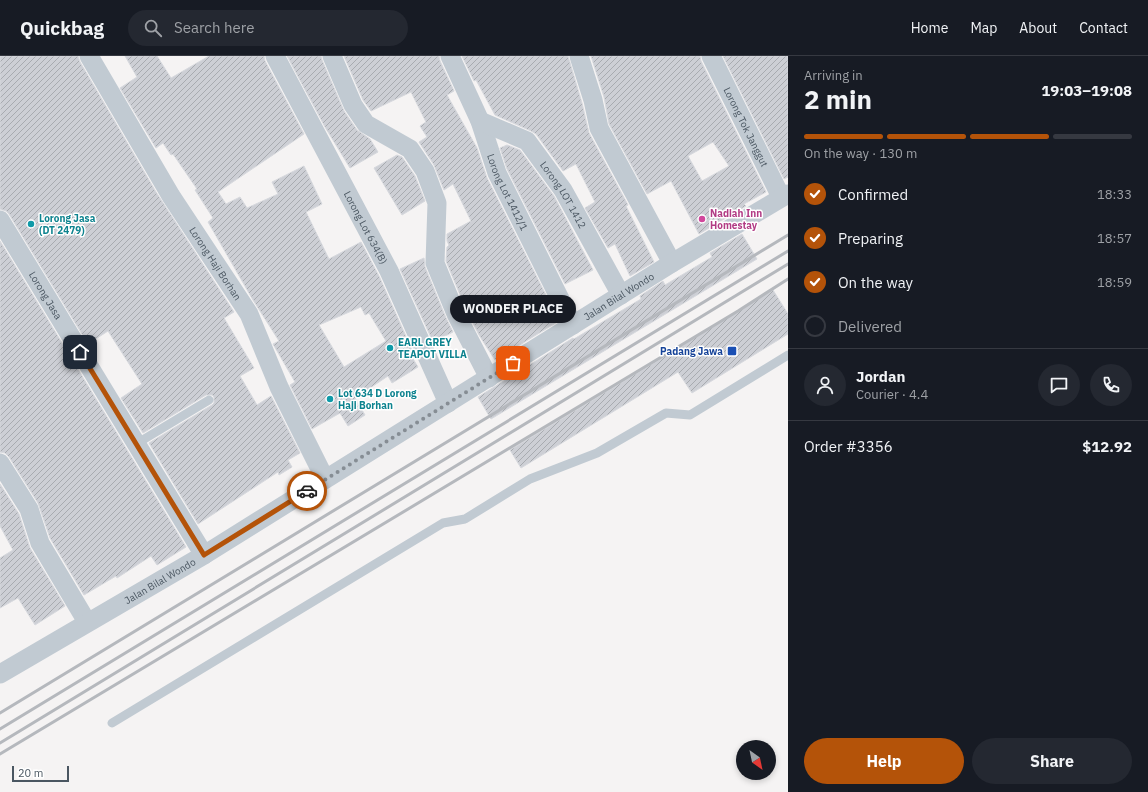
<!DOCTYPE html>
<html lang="en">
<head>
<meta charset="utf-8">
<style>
  :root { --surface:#171b24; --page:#242831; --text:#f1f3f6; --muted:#9ea1a6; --line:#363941; --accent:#b45309 }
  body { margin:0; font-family:"IBM Plex Sans",sans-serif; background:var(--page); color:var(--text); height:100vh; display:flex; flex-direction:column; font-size:15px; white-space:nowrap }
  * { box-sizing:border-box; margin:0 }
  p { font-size:13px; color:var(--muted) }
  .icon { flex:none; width:22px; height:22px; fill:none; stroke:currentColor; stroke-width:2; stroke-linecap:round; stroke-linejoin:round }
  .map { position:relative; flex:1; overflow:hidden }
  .sheet { display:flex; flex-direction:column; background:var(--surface); width:360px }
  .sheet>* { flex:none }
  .needle { width:26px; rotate:147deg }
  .buttons { position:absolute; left:736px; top:684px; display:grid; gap:8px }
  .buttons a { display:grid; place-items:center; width:40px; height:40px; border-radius:50%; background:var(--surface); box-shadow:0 2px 6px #0003; font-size:20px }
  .scale { position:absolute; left:12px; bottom:10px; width:57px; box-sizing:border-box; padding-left:4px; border:2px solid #4a5661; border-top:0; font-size:11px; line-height:14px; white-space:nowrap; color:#4a5661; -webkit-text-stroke:3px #fff; paint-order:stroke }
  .pin { position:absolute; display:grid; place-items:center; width:34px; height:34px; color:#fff; margin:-17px; border-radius:8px; box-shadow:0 2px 6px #0006 }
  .courier { position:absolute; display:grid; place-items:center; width:40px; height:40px; margin:-20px; border:3px solid #b45309; border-radius:50%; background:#fff; color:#222; box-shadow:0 1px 5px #0007 }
  .bubble { position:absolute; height:28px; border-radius:14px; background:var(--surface); box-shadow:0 2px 6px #0003; font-size:13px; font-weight:700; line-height:28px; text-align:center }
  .overview em { font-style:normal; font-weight:700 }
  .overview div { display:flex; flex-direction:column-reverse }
  .overview { display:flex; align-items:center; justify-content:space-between; height:68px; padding:0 16px }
  h1 { font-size:26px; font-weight:700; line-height:30px }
  .bar { display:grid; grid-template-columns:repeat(4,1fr); gap:6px 4px; align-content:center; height:48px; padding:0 16px }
  .bar i { height:5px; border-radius:3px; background:var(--line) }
  .bar .current { background:var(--accent) }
  .bar p { grid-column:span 4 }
  .line { display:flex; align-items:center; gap:10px; padding:0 16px; border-top:1px solid var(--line) }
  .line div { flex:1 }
  .round { display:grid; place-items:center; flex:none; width:42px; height:42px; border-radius:21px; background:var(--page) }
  ol { padding:0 16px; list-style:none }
  li { display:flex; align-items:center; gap:12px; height:44px }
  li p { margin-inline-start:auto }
  li .icon { padding:4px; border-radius:50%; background:var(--accent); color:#fff; stroke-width:4 }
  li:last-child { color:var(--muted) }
  li i { width:22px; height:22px; border:2px solid var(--line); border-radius:50% }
  .primary-button { display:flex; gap:8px; margin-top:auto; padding:8px 16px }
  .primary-button a { flex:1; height:46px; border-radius:24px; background:var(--accent); color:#fff; font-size:16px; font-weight:700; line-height:46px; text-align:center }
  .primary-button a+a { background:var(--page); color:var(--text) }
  header { display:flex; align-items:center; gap:24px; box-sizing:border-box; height:56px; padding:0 20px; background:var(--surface); border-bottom:1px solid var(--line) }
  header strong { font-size:19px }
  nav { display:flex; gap:22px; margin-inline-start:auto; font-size:14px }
  .search { width:280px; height:36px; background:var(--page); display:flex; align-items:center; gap:10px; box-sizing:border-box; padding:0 14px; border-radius:22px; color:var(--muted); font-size:15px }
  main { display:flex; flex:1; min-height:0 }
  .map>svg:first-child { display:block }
  .building { fill:url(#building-hatch); stroke:#d7d9de; fill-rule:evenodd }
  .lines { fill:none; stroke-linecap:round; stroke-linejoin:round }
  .lane { stroke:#c1cad2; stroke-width:9 }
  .street { stroke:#c1cad2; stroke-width:19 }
  .rail { stroke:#b5b8bd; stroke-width:3 }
  .done { stroke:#868d94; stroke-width:4; stroke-dasharray:0 7.2 }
  .route { stroke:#b45309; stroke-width:5 }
  .hotel-dot { fill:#d1479c; stroke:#fff; stroke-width:1.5 }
  .culture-dot { fill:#0f9aa8; stroke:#fff; stroke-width:1.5 }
  .transit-dot { fill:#1a4fb4; stroke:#fff; stroke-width:1.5 }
  .labels { text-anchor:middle; stroke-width:3; stroke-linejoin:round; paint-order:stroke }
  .street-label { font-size:10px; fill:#4a5661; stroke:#fff }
  .hotel-label { font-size:10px; font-weight:bold; fill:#b23c85; stroke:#fff; text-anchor:start }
  .culture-label { font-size:10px; font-weight:bold; fill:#0d838f; stroke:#fff; text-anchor:start }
  .transit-label { font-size:10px; font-weight:bold; fill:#164399; stroke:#fff; text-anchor:end }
</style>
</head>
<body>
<header>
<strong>Quickbag</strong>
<div class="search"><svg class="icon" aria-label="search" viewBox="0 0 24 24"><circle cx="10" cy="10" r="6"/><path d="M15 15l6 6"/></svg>Search here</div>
<nav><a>Home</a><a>Map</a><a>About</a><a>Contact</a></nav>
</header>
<main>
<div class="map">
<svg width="788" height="736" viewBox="0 0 788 736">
  <defs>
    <pattern id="building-hatch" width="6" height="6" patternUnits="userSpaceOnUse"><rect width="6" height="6" fill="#cdcfd5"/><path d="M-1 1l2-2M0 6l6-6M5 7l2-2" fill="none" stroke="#a8abb0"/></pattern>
  </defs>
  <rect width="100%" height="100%" fill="#f5f3f3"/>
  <path class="building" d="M0,0H78L80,6L156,136L234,256L224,262L254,312L240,320L257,349L271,340L300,397L288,404L292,411L279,419L278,416L198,468L149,387L212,349L214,347V341L212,339H206L143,377L121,342L142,328L108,275L88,288L9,158L6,155L0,153Z
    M125,0H157L171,22L209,0H264L265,5L304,78L218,136L226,148L240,141L247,152L278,138L272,126L304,110L322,148L306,156L329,203L361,186L379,220L413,296L410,298L418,311L392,327L388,320L355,342L365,359L348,370L340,357L312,373L290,329L295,326L273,288L279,285L253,244L208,166L213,162L195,134L197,133L173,98L171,99L163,87L156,92L120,32L137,21ZM361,251L365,259L369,257L386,285L344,311L319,269Z
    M287,0H321L322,4L344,55L357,74L370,83L378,96L350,112L325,71Z
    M344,0H439L440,5L454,35L447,39L477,92L487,122L559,265L495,304L479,279L466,253L446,205L447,191L449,189L447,185V178L471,165L453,128L444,134L434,109L419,86L427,81L420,70L426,66L411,36L371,55L363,44Z
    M462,0H568L582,47L589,77L628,149L626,150L654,206L630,220L615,188L608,192L585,152L595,146L576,108L563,115L536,78L531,75L495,59L476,24L474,25Z
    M591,0H700L701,5L766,136L744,148L746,150L699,178L671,125L647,138L609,68L604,41ZM713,86L729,110L702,125L688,100Z
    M723,0H788V121L784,123Z
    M507,89L520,94L554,140L593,214L565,228L507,113L500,92Z
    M397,99L402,101L415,120L425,145L402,159L374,112Z
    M742,178L757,203L491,363L478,341L573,282L574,283L641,243L640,240L663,225L665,229L712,201L710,197Z
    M0,185L186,491L157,509L151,500L117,522L116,520L84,539L50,482L38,447L9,401L5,397L0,396Z
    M424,202L425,211L446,262L453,276L433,286L400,213Z
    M773,234L788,258V278L692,337L678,316L521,412L510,394L657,305Z
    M0,428L19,458L30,492L65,550L35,569L18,542L0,552V502L13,494L0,470Z"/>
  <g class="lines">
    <path class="lane" d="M136,388L209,344
      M112,667L443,467L465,463L530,423L597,397L666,357L690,359L788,299"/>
    <g class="street">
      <path id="s1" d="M89,0L171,140L249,258L279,331L325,423"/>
      <path id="s2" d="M275,0L389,215L448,347"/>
      <path d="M332,0L353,49L366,68L410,93L425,115L437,147L435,207L456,258L489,322"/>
      <path id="s3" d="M450,0L480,65L497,117L573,269"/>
      <path d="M579,0L593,44L599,72L672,207"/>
      <path id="s4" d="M711,0L781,141"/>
      <path id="s5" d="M480,65L527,85L563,134L621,239"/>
      <path id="s6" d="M0,164L204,499"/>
      <path d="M0,407L29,453L40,487L87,566"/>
      <path id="s7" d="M0,618L204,499L672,207L788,138"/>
    </g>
    <path class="rail" d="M0,657L788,179
      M0,673L788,195
      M0,687L788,208
      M0,698L738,255L788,223"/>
  </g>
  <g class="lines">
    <path class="done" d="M307,435L513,307"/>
    <path class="route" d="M80,296L204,499L307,435"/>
  </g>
  <circle class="hotel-dot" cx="702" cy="163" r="4"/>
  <g class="culture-dot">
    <circle cx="31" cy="168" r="4"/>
    <circle cx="390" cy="292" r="4"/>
    <circle cx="330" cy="343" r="4"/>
  </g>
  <rect class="transit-dot" x="727" y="290" width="10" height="10" rx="2"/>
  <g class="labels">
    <g class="street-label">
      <text dy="4" stroke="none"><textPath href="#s4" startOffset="79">Lorong Tok Janggut</textPath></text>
      <text dy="4" stroke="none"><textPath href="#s3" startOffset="148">Lorong Lot 1412/1</textPath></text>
      <text dy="4" stroke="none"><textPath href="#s5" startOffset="116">Lorong LOT 1412</textPath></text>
      <text dy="4" stroke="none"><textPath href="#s2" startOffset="194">Lorong Lot 634(B)</textPath></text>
      <text dy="4" stroke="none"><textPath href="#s1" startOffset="243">Lorong Haji Borhan</textPath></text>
      <text dy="4" stroke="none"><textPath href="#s6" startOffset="88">Lorong Jasa</textPath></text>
      <text dy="4" stroke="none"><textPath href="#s7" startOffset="725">Jalan Bilal Wondo</textPath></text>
      <text dy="4" stroke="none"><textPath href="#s7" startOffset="185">Jalan Bilal Wondo</textPath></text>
    </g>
    <g class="hotel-label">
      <text x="710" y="161">Nadiah Inn<tspan x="710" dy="12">Homestay</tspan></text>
    </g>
    <g class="culture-label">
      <text x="39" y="166">Lorong Jasa<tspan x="39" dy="12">(DT 2479)</tspan></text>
      <text x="398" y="290">EARL GREY<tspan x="398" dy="12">TEAPOT VILLA</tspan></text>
      <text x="338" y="341">Lot 634 D Lorong<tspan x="338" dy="12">Haji Borhan</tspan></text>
    </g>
    <g class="transit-label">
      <text x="723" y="299">Padang Jawa</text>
    </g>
  </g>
</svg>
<div class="buttons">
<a><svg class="needle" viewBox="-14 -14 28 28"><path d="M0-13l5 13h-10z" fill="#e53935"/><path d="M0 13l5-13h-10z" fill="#9ea1a6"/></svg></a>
</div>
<div class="scale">20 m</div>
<div class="pin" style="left:513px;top:307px;background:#ea580c"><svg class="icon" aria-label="bag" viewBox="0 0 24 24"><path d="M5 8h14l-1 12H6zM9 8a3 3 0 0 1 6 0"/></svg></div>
<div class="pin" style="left:80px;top:296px;background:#1f2937"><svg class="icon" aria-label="home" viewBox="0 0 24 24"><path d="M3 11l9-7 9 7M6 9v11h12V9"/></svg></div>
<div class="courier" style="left:307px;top:435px"><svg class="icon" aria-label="car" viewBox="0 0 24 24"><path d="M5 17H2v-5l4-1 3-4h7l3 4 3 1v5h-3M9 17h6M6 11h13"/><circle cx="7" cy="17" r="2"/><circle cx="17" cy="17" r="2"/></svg></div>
<div class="bubble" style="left:450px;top:239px;width:126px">WONDER PLACE</div>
</div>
<section class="sheet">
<div class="overview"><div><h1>2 min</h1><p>Arriving in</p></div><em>19:03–19:08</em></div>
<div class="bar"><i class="current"></i><i class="current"></i><i class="current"></i><i></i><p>On the way · 130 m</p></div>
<ol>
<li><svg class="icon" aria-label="check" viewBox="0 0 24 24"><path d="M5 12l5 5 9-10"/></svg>Confirmed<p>18:33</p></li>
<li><svg class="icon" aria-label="check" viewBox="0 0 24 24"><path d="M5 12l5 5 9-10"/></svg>Preparing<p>18:57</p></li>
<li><svg class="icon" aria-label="check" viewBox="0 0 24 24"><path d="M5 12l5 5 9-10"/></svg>On the way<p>18:59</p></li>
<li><i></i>Delivered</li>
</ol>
<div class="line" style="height:72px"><a class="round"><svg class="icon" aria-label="person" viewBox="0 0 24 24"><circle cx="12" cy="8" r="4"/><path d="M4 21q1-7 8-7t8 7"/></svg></a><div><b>Jordan</b><p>Courier · 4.4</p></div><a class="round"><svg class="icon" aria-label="chat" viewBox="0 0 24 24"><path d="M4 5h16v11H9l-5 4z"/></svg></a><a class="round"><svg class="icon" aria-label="phone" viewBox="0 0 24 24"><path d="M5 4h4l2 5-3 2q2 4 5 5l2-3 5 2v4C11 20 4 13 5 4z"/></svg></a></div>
<div class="line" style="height:52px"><div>Order #3356</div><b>$12.92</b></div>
<div class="primary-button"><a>Help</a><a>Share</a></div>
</section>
</main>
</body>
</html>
